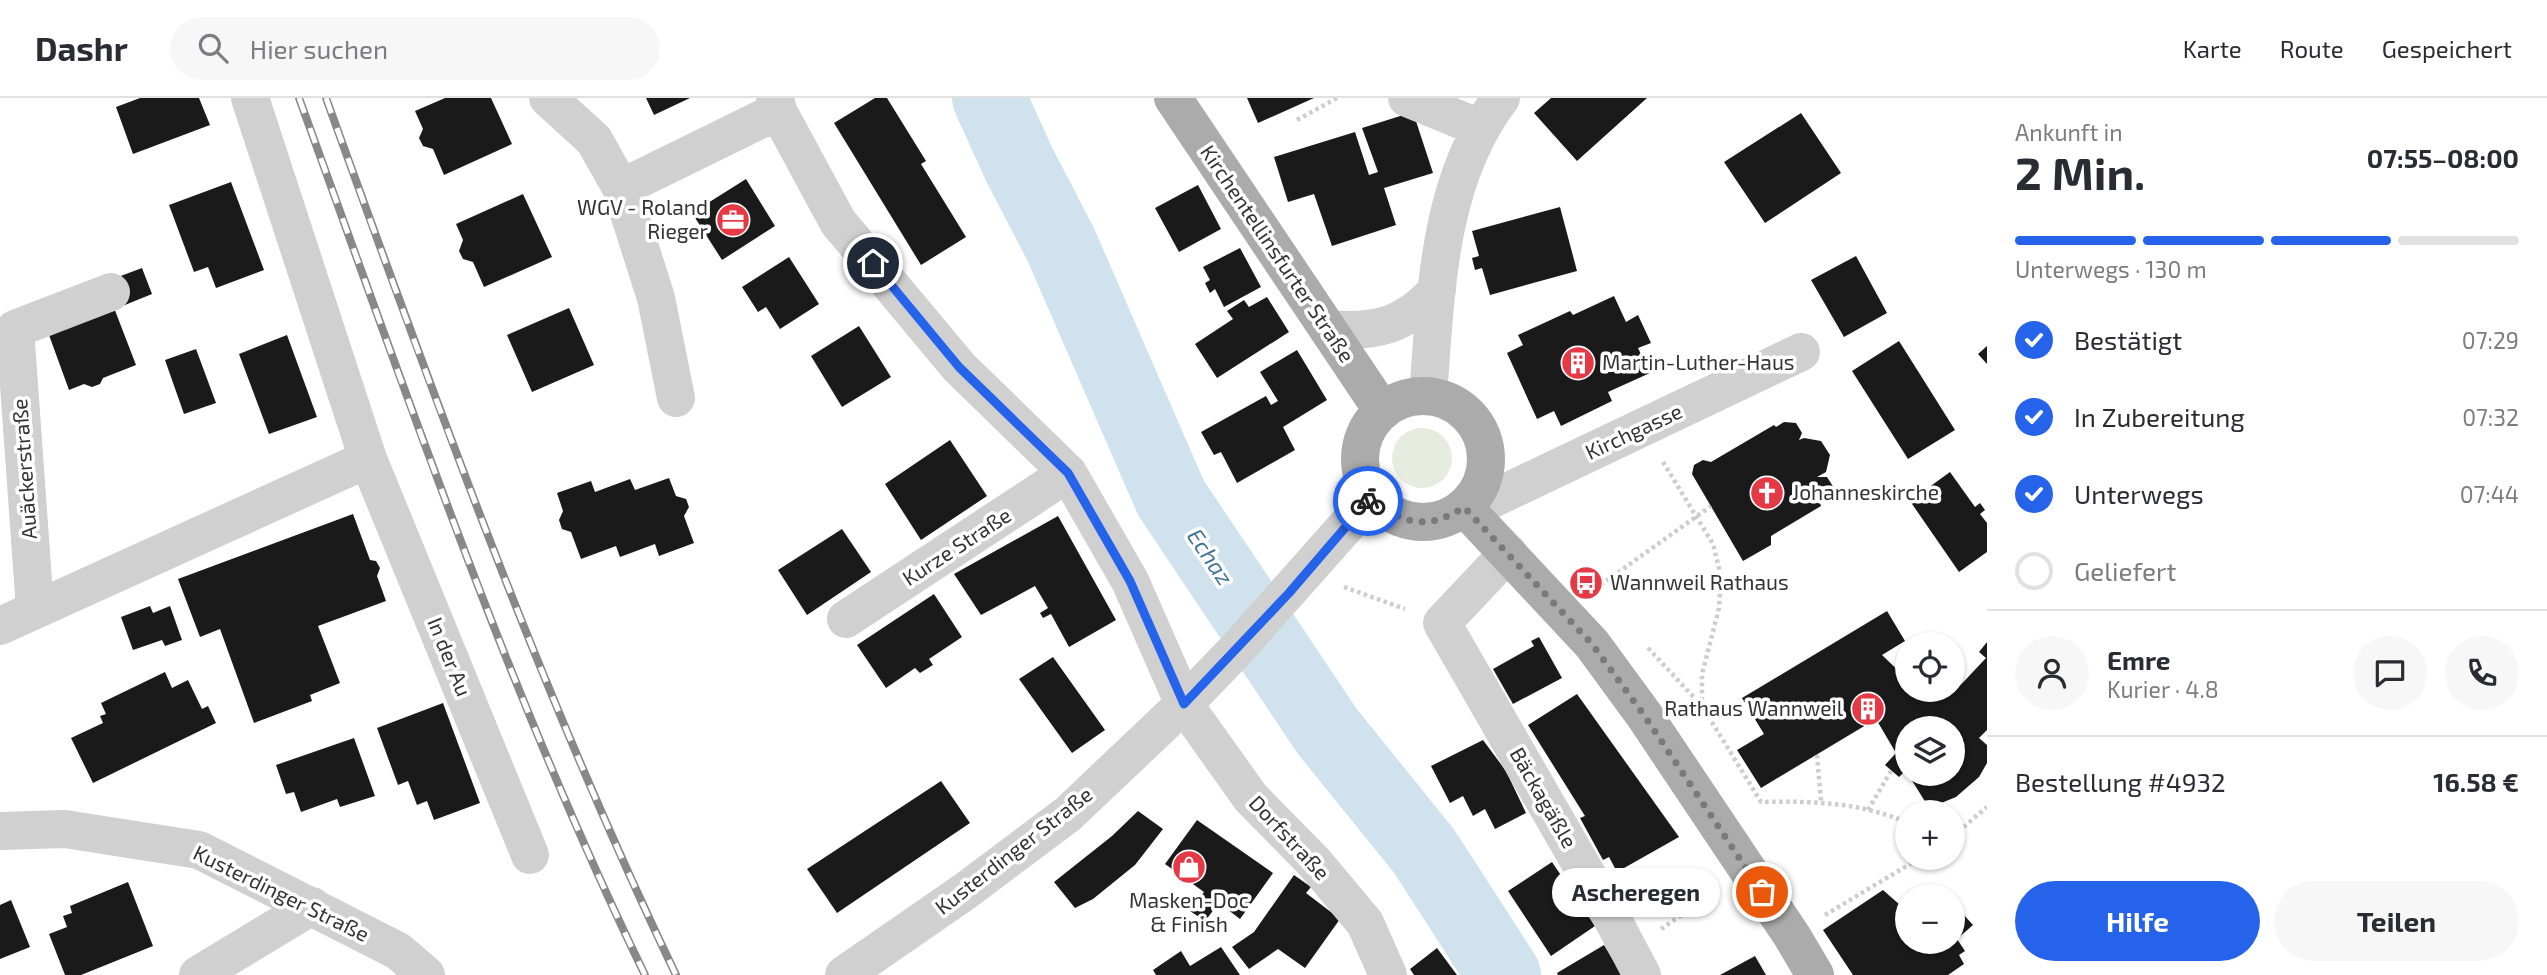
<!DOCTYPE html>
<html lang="de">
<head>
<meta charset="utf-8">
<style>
  :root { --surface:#fff; --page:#f7f7f7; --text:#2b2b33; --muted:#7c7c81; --line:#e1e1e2; --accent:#2563eb }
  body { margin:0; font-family:"Exo 2",sans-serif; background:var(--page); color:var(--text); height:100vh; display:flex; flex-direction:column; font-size:26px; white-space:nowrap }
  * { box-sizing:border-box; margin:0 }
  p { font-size:23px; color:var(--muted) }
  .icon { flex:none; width:38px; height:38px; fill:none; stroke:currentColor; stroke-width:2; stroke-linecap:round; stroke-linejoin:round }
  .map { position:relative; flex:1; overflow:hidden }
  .drawer { display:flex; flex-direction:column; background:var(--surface); width:560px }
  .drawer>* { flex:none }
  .controls { position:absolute; left:1895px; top:534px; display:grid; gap:14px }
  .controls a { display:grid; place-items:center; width:70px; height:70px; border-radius:50%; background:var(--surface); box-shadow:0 2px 5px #0004; font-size:35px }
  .pin { position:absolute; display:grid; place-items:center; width:60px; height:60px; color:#fff; margin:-30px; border:4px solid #fff; border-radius:50%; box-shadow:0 2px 7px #0007 }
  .courier { position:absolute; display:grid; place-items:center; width:70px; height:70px; margin:-35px; border:5px solid #2563eb; border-radius:50%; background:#fff; color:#222; box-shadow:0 2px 9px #0007 }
  .bubble { position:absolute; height:49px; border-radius:24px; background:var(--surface); box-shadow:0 2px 5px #0004; font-size:23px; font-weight:700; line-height:49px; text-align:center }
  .overview em { font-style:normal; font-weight:700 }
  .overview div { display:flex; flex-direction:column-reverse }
  .overview { display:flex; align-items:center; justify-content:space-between; height:119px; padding:0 28px }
  h1 { font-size:46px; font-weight:700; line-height:52px }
  .bar { display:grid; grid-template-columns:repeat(4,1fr); gap:10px 7px; align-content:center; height:84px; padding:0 28px }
  .bar i { height:9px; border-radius:5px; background:var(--line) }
  .bar .selected { background:var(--accent) }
  .bar p { grid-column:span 4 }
  .line { display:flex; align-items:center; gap:18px; padding:0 28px; border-top:2px solid var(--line) }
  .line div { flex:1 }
  .round { display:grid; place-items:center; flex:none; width:74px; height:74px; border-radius:37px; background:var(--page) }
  ol { padding:0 28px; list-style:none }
  li { display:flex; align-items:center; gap:21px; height:77px }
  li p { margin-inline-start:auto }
  li .icon { padding:7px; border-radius:50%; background:var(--accent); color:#fff; stroke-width:4 }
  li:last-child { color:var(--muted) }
  li i { width:38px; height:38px; border:4px solid var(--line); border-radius:50% }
  .cta { display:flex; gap:14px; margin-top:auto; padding:14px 28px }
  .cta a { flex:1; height:80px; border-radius:42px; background:var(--accent); color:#fff; font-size:28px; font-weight:700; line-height:80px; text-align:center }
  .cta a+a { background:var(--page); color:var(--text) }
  header { display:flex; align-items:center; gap:42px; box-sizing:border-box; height:98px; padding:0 35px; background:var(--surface); border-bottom:2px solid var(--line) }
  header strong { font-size:33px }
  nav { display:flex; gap:38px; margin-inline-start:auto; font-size:24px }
  .search { width:490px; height:63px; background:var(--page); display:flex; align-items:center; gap:18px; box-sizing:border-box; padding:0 24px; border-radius:38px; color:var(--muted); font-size:26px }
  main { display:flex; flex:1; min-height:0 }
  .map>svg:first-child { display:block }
  .green { fill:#e6ecdf }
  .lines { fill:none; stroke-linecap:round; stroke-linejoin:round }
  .river { stroke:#cfe2ee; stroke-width:74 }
  .building { fill:#1a1a1a }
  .path { stroke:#cdcdcd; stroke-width:4.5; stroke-dasharray:3.5 3.5; stroke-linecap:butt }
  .minor { stroke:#d0d0d0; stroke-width:38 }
  .major { stroke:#ababab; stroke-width:38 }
  .rail-casing { stroke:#888; stroke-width:8 }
  .rail { stroke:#fff; stroke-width:5; stroke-dasharray:16; stroke-linecap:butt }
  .done { stroke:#7a7a7a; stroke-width:7; stroke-dasharray:0 12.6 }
  .route { stroke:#2563eb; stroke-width:9 }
  .labels { text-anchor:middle; stroke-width:7; stroke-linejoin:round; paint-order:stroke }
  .poi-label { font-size:21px; fill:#333; stroke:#fff; text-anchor:start }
  .street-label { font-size:21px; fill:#333; stroke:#fff }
  .water-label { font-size:23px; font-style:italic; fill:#3f7597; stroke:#fff }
</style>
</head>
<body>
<header>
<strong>Dashr</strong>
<div class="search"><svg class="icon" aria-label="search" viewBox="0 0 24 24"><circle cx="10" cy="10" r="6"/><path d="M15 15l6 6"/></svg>Hier suchen</div>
<nav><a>Karte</a><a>Route</a><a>Gespeichert</a></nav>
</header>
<main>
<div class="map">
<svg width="1987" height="877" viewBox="0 0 1987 877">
  <rect width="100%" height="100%" fill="#fff"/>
  <path class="green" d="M1392 360a30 30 0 1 1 60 0a30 30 0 1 1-60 0Z"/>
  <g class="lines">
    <path class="river" d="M989,0L1019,66L1061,147L1171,400L1327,633L1424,753L1504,877"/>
  </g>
  <path class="building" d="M140,0H199L210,27L133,56L116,9Z
    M445,0H491L512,46L444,77L433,51L423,48L419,40L423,31L415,13Z
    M646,0H690L654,17Z
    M875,0H887L926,63L921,66L966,139L921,167L834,25Z
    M1247,0H1314L1258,25Z
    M1551,0H1647L1577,63L1534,15Z
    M1413,14L1433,75L1384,90L1396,127L1332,148L1314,96L1288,104L1274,59L1355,34L1369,77L1378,74L1362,30Z
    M1801,15L1841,75L1765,125L1724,64Z
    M746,81L775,128L722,162L692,115Z
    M231,84L264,172L216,190L208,169L194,174L169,107Z
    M1198,87L1221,131L1179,154L1155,110Z
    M523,96L552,159L484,189L473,164L463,161L459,153L463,142L456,126Z
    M1560,109L1577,173L1490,197L1482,170L1475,172L1472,160L1479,158L1472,133Z
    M1240,150L1261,189L1224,209L1215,191L1210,195L1205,185L1210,182L1203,169Z
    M1856,158L1887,215L1844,239L1811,182Z
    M789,159L819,206L780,231L766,209L758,214L742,189Z
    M142,170L152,196L120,209L110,182Z
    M1614,198L1626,224L1638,217L1651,245L1638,250L1650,275L1608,294L1612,303L1561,328L1554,313L1537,321L1507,255L1523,247L1518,237L1570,213L1573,217Z
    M1267,199L1289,234L1217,280L1195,246L1233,221L1227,213L1244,202L1249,209Z
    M111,202L136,267L103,280L100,286L92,289L84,286L69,292L45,226Z
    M569,210L594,267L532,294L507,237Z
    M859,228L891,279L842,309L811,258Z
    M287,237L317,319L269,336L239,256Z
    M1899,243L1955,332L1908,361L1852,273Z
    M1987,248V266L1978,256Z
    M196,251L216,305L184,316L165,262Z
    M1297,252L1327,302L1283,329L1295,352L1237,385L1221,354L1214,357L1201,334L1266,298L1271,307L1278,303L1260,274Z
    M1784,324L1796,325L1802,335L1799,342L1804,340L1821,343L1830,357L1826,374L1817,379H1827L1834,390L1829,400L1820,405L1821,408L1771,438V447L1743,463L1692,376L1694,367L1703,362L1711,364L1774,327L1776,329Z
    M950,342L987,398L921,442L885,386Z
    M1950,374L1975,409L1980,405L1985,412L1980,416L1987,425V454L1959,474L1910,403Z
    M669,380L676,398L686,401L689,409L684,418L694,445L659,458L655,446L620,459L616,448L581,461L571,434L562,431L559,422L563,413L557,395L591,383L595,394L630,381L635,392Z
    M353,416L370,462L376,463L380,470L377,478L386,503L318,528L340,585L310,597L312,603L254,625L220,531L200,539L178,481Z
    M1058,418L1116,522L1069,549L1051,516L1043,520L1040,515L1048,510L1035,488L981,517L954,476Z
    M842,431L871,474L807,517L778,472Z
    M934,496L962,539L929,561L933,567L920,575L915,570L886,590L857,547Z
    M150,508L153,515L170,508L182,542L165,548L162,542L133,552L121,519Z
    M1887,513L1905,543L1882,557L1906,580L1908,579V592H1918L1920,594L1922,592H1951L1954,594L1986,560L1979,554L1987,544V632L1979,640L1987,647V665L1979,679L1956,699L1929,710L1908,676H1953V630H1908V674L1906,672L1899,679L1885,667L1896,655L1876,621L1761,690L1737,652L1764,636L1742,600Z
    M1539,539L1562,580L1513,606L1493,571L1534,548L1531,543Z
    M1053,559L1105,632L1072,655L1019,581Z
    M165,574L172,590L188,582L202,611L208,608L216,625L93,685L71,640L103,625L100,618L106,616L101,605Z
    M1577,596L1679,739L1617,774L1609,759L1603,762L1580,720L1585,718L1528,627Z
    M443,605L480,705L434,722L427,703L417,707L408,683L398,687L377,630Z
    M354,640L375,698L340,709L337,701L301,714L294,694L286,696L276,667Z
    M1483,642L1506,673L1526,715L1495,731L1485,711L1473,718L1463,698L1450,705L1431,668Z
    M941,683L970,725L837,815L807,771Z
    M1138,713L1163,731L1135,767L1093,801L1075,810L1054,784L1112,738Z
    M1197,722L1273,775L1240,821L1219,805L1205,823L1190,813L1204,794L1165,766Z
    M1552,764L1595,828L1551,858L1508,793Z
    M1294,777L1311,789L1306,795L1340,821L1305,870L1278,851L1249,871L1232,849L1254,834Z
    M128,784L153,848L81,877H65L49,836L67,829L63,818L72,815L70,808Z
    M1883,792L1908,814V844H1953V805L1973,827L1957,841L1965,853L1959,857L1964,866L1948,877H1853L1823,832Z
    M11,802L30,849L0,861V807Z
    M1604,847L1622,877H1558L1557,875Z
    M1221,849L1240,877H1156L1153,872L1181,853L1190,868Z
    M1437,850L1457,877H1414L1410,871Z
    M1755,858L1766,877H1720Z"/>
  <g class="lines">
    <path class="path" d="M1297,22L1337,0
      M1663,364L1713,446L1721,478L1719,510L1702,576V607
      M1344,489L1405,511
      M1595,491L1711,408
      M1648,550L1702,608L1761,704C1812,703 1860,704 1908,725
      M1817,657L1821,703
      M1868,712L1891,673
      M1953,738L1987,709
      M1825,817L1920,760
      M1661,831L1715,794"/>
    <path class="minor" d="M250,0L368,361L530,757
      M548,0L594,42L621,90L656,200L676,300
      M775,0L778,13L838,124L959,269L1068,375L1130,483L1184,606L1251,700L1314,764L1365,825L1388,877
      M1407,0L1480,30
      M621,90L778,13
      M1328,231C1375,235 1405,228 1437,192
      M1428,298C1436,197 1437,84 1501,0
      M1467,413L1801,254
      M1508,455L1442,525L1613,822L1642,877
      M35,511L15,231L111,194
      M846,521L1068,375
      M0,528L368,361
      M0,733L65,731L199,752L398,853L426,877
      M198,877L312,808
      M844,877L964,794L1068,716L1184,606L1236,552L1372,399"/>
    <path class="major" d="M1173,0L1382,312
      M1360 361a63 63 0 1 1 126 0a63 63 0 1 1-126 0Z
      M1464,409L1592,546L1644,617L1792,838L1815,877"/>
    <g class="rail-casing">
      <path id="rail" d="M299,0C406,294 508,595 645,877
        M326,0C433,296 540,593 676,877"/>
    </g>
    <use href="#rail" class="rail"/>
  </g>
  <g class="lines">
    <path class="done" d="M1368,403L1372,399C1402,428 1429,432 1464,409L1592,546L1644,617L1762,794"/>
    <path class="route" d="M873,165L959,269L1068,375L1130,483L1184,606L1289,495L1368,403"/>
  </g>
  <defs>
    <g id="office-disc" transform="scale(1.75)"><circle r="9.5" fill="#e63946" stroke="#fff"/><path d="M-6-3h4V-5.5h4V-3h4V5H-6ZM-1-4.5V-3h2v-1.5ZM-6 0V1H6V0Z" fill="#fff"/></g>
    <g id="building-disc" transform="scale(1.75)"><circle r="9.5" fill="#e63946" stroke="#fff"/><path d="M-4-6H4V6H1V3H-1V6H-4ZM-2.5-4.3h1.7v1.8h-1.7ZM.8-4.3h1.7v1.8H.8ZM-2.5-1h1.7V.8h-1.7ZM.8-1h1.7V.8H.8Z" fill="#fff"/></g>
    <g id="church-disc" transform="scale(1.75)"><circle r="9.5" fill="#e63946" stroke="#fff"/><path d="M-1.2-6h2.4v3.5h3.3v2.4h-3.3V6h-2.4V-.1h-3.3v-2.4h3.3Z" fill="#fff"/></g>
    <g id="bus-disc" transform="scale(1.75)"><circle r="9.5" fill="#e63946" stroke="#fff"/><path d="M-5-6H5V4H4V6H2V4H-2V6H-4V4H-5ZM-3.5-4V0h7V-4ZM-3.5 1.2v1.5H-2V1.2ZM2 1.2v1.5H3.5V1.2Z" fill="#fff"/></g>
    <g id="shop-disc" transform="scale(1.75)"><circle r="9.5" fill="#e63946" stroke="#fff"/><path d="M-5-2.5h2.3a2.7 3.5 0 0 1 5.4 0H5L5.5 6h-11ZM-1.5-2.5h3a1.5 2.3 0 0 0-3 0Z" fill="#fff"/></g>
  </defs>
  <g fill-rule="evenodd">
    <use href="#office-disc" x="733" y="122"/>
    <use href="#building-disc" x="1578" y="265"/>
    <use href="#church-disc" x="1767" y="395"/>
    <use href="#bus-disc" x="1586" y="485"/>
    <use href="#building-disc" x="1868" y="611"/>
    <use href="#shop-disc" x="1189" y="769"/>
  </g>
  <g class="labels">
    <g class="poi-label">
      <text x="708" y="117" text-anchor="end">WGV - Roland<tspan x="708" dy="24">Rieger</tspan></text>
      <text x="1602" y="272">Martin-Luther-Haus</text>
      <text x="1792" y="402">Johanneskirche</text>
      <text x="1610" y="492">Wannweil Rathaus</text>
      <text x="1843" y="618" text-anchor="end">Rathaus Wannweil</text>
      <text x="1189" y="810" text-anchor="middle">Masken-Doc<tspan x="1189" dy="24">&amp; Finish</tspan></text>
    </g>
    <g class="street-label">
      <text transform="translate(1277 156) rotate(56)" y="7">Kirchentellinsfurter Straße</text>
      <text transform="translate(1634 334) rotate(-25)" y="7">Kirchgasse</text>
      <text transform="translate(25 371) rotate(-94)" y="7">Auäckerstraße</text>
      <text transform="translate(957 449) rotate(-33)" y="7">Kurze Straße</text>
      <text transform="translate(449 559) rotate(68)" y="7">In der Au</text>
      <text transform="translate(1543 700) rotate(60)" y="7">Bäckagäßle</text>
      <text transform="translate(1289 740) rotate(47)" y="7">Dorfstraße</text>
      <text transform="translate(1014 753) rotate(-38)" y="7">Kusterdinger Straße</text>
      <text transform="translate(281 796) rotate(26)" y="7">Kusterdinger Straße</text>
    </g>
    <g class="water-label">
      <text transform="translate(1210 459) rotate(56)" y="8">Echaz</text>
    </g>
  </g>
</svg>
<div class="controls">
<a><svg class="icon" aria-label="locate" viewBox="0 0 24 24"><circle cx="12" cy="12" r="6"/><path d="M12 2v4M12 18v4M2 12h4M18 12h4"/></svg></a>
<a><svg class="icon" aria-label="layers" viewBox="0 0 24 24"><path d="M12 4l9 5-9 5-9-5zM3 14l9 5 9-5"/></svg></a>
<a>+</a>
<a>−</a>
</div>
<div class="pin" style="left:1762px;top:794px;background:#ea580c"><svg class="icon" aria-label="bag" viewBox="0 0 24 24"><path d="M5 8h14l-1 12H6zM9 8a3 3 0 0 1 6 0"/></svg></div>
<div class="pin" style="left:873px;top:165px;background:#1f2937"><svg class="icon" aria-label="home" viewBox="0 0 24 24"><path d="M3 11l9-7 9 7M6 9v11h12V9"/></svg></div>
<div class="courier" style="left:1368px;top:403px"><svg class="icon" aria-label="bike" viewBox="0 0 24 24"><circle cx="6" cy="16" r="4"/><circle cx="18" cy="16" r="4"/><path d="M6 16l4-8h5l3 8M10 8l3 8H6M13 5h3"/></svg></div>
<div class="bubble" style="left:1552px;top:770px;width:168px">Ascheregen</div>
</div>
<section class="drawer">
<div class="overview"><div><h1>2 Min.</h1><p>Ankunft in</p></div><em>07:55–08:00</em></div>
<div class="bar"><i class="selected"></i><i class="selected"></i><i class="selected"></i><i></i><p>Unterwegs · 130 m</p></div>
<ol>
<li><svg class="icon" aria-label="check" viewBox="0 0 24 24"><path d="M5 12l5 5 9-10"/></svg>Bestätigt<p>07:29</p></li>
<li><svg class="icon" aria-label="check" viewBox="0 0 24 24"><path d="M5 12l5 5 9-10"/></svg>In Zubereitung<p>07:32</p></li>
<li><svg class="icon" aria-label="check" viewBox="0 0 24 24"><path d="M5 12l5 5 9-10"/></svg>Unterwegs<p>07:44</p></li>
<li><i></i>Geliefert</li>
</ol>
<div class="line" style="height:126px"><a class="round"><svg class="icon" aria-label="person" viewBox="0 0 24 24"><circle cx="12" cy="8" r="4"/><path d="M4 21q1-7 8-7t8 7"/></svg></a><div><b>Emre</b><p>Kurier · 4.8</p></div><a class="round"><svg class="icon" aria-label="chat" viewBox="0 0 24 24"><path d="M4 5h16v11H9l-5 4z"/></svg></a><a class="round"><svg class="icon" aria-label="phone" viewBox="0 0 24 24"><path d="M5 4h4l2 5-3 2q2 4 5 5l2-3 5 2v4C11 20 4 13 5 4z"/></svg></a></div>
<div class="line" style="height:91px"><div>Bestellung #4932</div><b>16.58 €</b></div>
<div class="cta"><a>Hilfe</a><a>Teilen</a></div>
</section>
</main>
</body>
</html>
